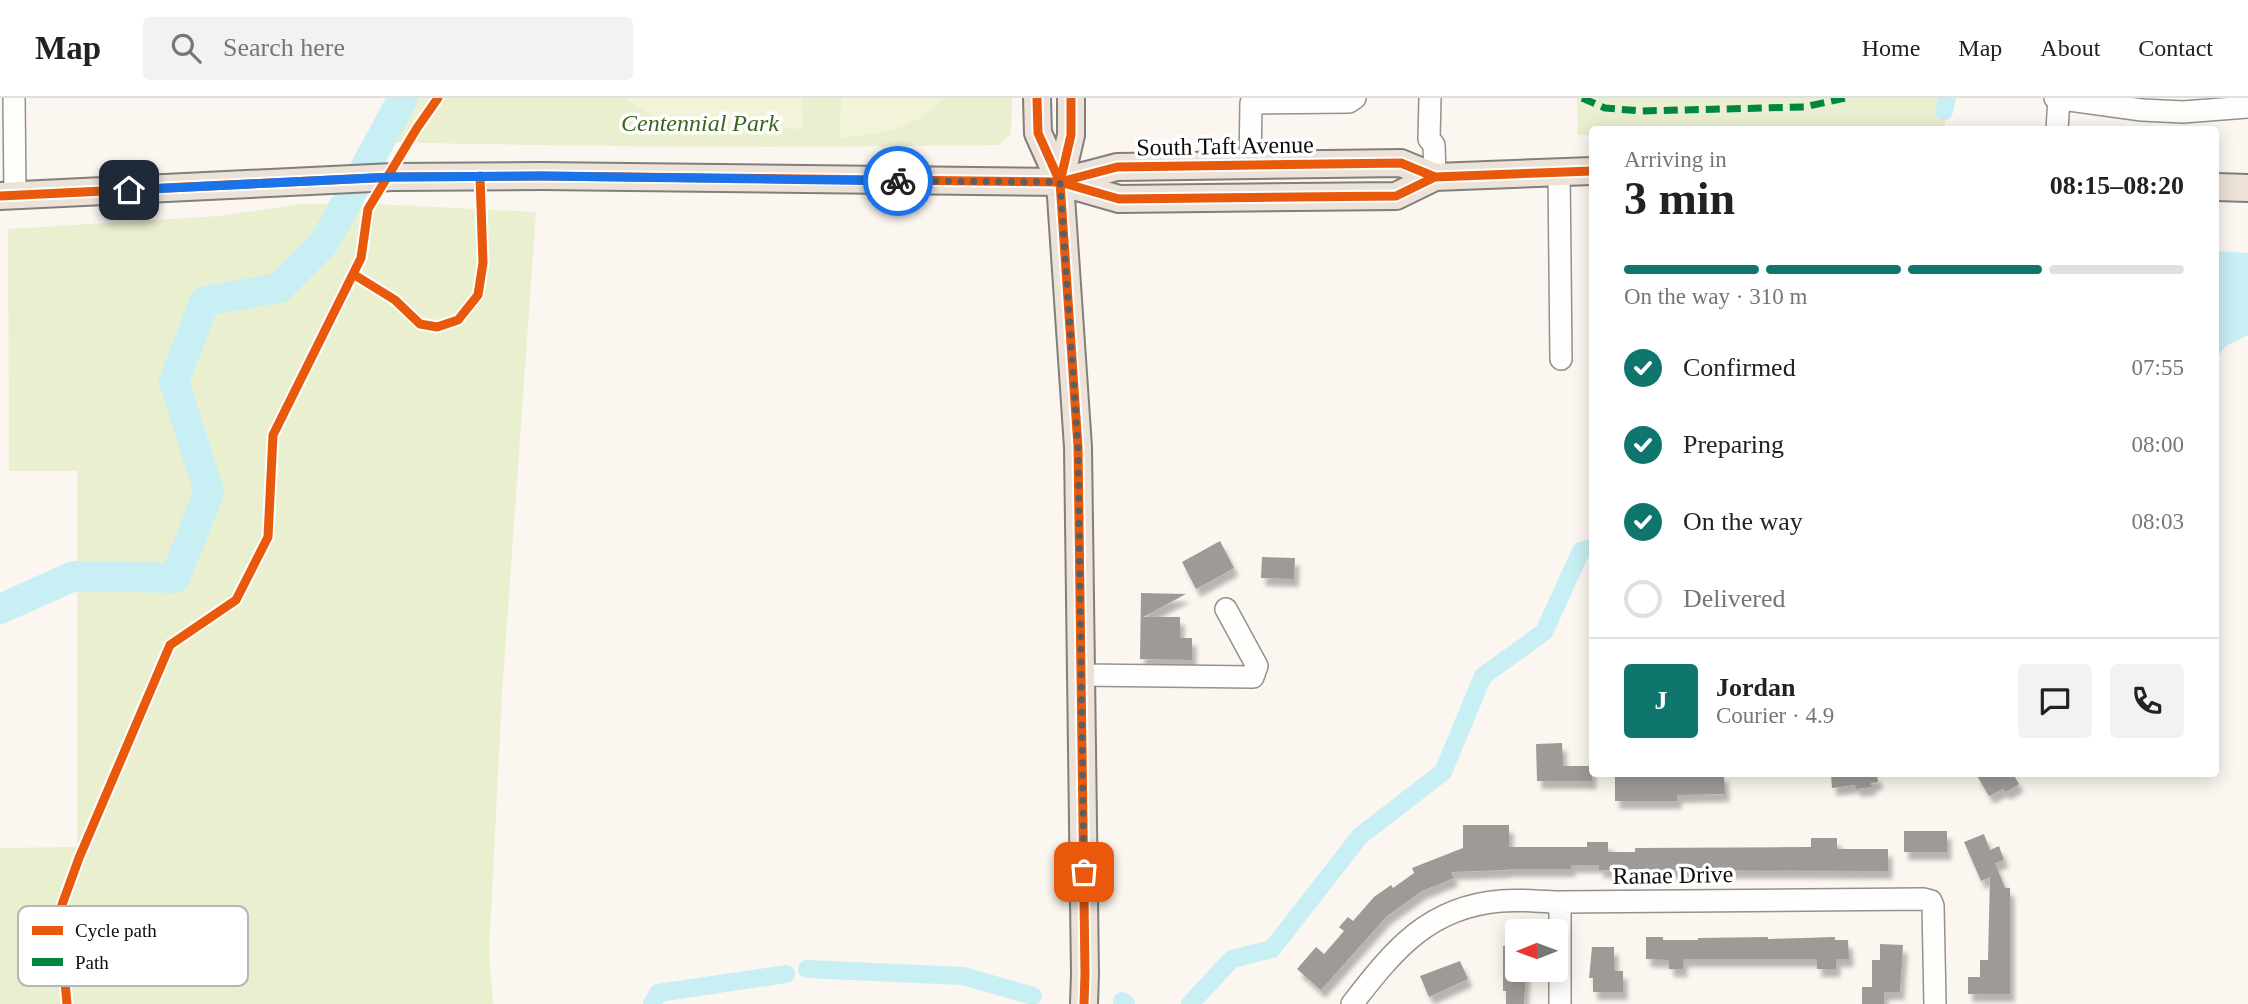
<!DOCTYPE html>
<html lang="en">
<head>
<meta charset="utf-8">
<style>
  :root { --surface:#fff; --page:#f2f2f2; --text:#222; --muted:#767676; --line:#e0e0e0; --accent:#0f766e }
  body { margin:0; font-family:Georgia,serif; background:var(--page); color:var(--text); height:100vh; display:flex; flex-direction:column; font-size:26px; white-space:nowrap }
  * { box-sizing:border-box; margin:0 }
  p { font-size:23px; color:var(--muted) }
  .icon { flex:none; width:38px; height:38px; fill:none; stroke:currentColor; stroke-width:2; stroke-linecap:round; stroke-linejoin:round }
  .map { position:relative; flex:1; overflow:hidden }
  .panel { position:absolute; left:1589px; top:28px; width:630px; height:651px; display:flex; flex-direction:column; background:var(--surface); border-radius:7px; box-shadow:0 4px 18px #0003 }
  .panel>* { flex:none }
  .needle { width:46px; rotate:269deg }
  .buttons { position:absolute; left:1505px; top:821px; display:grid; gap:14px }
  .buttons a { display:grid; place-items:center; width:63px; height:63px; border-radius:7px; background:var(--surface); box-shadow:0 4px 18px #0003; font-size:35px }
  .pin { position:absolute; display:grid; place-items:center; width:60px; height:60px; color:#fff; margin:-30px; border-radius:14px; box-shadow:0 4px 10px #0006 }
  .courier { position:absolute; display:grid; place-items:center; width:70px; height:70px; margin:-35px; border:5px solid #1a73e8; border-radius:50%; background:#fff; color:#222; box-shadow:0 2px 9px #0007 }
  .head em { font-style:normal; font-weight:600 }
  .head div { display:flex; flex-direction:column-reverse }
  .head { display:flex; align-items:center; justify-content:space-between; height:119px; padding:0 35px }
  h1 { font-size:46px; font-weight:600; line-height:52px }
  .bar { display:grid; grid-template-columns:repeat(4,1fr); gap:10px 7px; align-content:center; height:84px; padding:0 35px }
  .bar i { height:9px; border-radius:5px; background:var(--line) }
  .bar .selected { background:var(--accent) }
  .bar p { grid-column:span 4 }
  .line { display:flex; align-items:center; gap:18px; padding:0 35px; border-top:2px solid var(--line) }
  .line div { flex:1 }
  .round { display:grid; place-items:center; flex:none; width:74px; height:74px; border-radius:7px; background:var(--page) }
  ol { padding:0 35px; list-style:none }
  li { display:flex; align-items:center; gap:21px; height:77px }
  li p { margin-inline-start:auto }
  li .icon { padding:7px; border-radius:50%; background:var(--accent); color:#fff; stroke-width:4 }
  li:last-child { color:var(--muted) }
  li i { width:38px; height:38px; border:4px solid var(--line); border-radius:50% }
  header { display:flex; align-items:center; gap:42px; box-sizing:border-box; height:98px; padding:0 35px; background:var(--surface); border-bottom:2px solid var(--line) }
  header strong { font-size:33px }
  nav { display:flex; gap:38px; margin-inline-start:auto; font-size:24px }
  .search { width:490px; height:63px; background:var(--page); display:flex; align-items:center; gap:18px; box-sizing:border-box; padding:0 24px; border-radius:7px; color:var(--muted); font-size:26px }
  .map>svg:first-child { display:block }
  .green { fill:#eaefd0 }
  .pitch { fill:#f3f3da }
  .water { fill:#c7eff4 }
  .lines { fill:none; stroke-linecap:round; stroke-linejoin:round }
  .canal { stroke:#c7eff4; stroke-width:18 }
  .river { stroke:#c7eff4; stroke-width:30 }
  .building { fill:#9e9a96; filter:url(#shadow) }
  .minor-casing { stroke:#94918f; stroke-width:24 }
  .major-casing { stroke:#817f7c; stroke-width:30 }
  .minor { stroke:#fefefd; stroke-width:21 }
  .major { stroke:#ece2d8; stroke-width:26 }
  .quiet { stroke:#00873e; stroke-width:7; stroke-dasharray:14 7; stroke-linecap:butt }
  .cycleway-casing { stroke:#fff; stroke-width:13 }
  .cycleway { stroke:#e8590c; stroke-width:9 }
  .done { stroke:#605e5c; stroke-width:7; stroke-dasharray:0 12.6 }
  .route { stroke:#1a73e8; stroke-width:9 }
  .labels { text-anchor:middle; stroke-width:7; stroke-linejoin:round; paint-order:stroke }
  .park-label { font-size:24px; font-style:italic; fill:#3c641d; stroke:#fff }
  .street-label { font-size:24px; fill:#0c0c0c; stroke:#fff }
  .key { fill:#fff; stroke:#b6b6b6; stroke-width:2 }
  .key-label { font-size:19px; fill:#0c0c0c }
</style>
</head>
<body>
<header>
<strong>Map</strong>
<div class="search"><svg class="icon" aria-label="search" viewBox="0 0 24 24"><circle cx="10" cy="10" r="6"/><path d="M15 15l6 6"/></svg>Search here</div>
<nav><a>Home</a><a>Map</a><a>About</a><a>Contact</a></nav>
</header>
<div class="map">
<svg width="2248" height="906" viewBox="0 0 2248 906">
  <defs>
    <filter id="shadow"><feDropShadow dx="4.5" dy="8" stdDeviation="2" flood-color="#0004"/></filter>
  </defs>
  <rect width="100%" height="100%" fill="#fbf6f0"/>
  <path class="green" d="M412,0H1012L1011,36L999,47C795,50 592,49 388,44Z
    M1577,0H1950L1944,31L1592,32V37H1578Z
    M302,106H377L536,114L502,596L489,855L493,906H0V750L77,749V373H9L8,131L219,118Z"/>
  <path class="pitch" d="M626,0H802L803,31L668,28Z
    M841,0H945C911,32 885,35 840,40Z"/>
  <path class="water" d="M2216,153L2248,155V237L2226,248L2216,260Z"/>
  <g class="lines">
    <path class="canal" d="M1944,13L1947,0
      M807,871L963,878L1033,898
      M1122,903L1126,906
      M652,906L658,895L786,876
      M1190,906L1232,861L1272,851L1360,738L1443,674L1483,578L1544,534L1581,453L1592,450"/>
    <path class="river" d="M0,511L74,478L175,480L209,394L174,283L205,203L279,190L324,145L403,0"/>
  </g>
  <path class="building" d="M1220,443L1234,470L1196,491L1182,464Z
    M1262,459L1295,460L1294,481L1261,480Z
    M1141,495L1186,496L1143,519H1180V540H1192V562L1140,561Z
    M1562,645L1563,668H1592V683H1537L1536,646Z
    M1615,676H1724L1725,696L1677,697V703H1615Z
    M1831,676H1877L1878,684L1871,685L1872,689L1856,691L1855,687L1832,690Z
    M1976,676H2013L2019,686L2006,694L2003,691L1989,698Z
    M1463,727H1509V749H1587V744H1608V754H1635V750L1811,749V740H1837V751H1888V773L1599,772V767H1571V771H1506V772L1451,774L1454,780L1422,793L1387,818L1321,892L1297,871L1316,849L1324,856L1344,833L1339,829L1348,819L1353,823L1374,799L1391,787L1393,790L1414,775L1412,770L1463,750Z
    M1904,733H1947V754H1904Z
    M1984,736L1990,752L1999,748L2004,762L1995,765L2005,790H2010V896H1968V879H1980V862H1988L1990,779L1981,783L1964,744Z
    M1646,839H1663V842H1698V840L1768,839V841L1835,839V842H1848L1849,861H1836V871H1817V861H1683V871H1669V862L1646,861Z
    M1880,846L1903,847L1900,894H1884V906H1862V889H1872V862H1880Z
    M1503,848H1517V872H1526L1524,906H1506V893H1503Z
    M1592,849H1614V873H1623V894H1593V880H1589Z
    M1460,863L1468,881L1429,899L1420,878Z"/>
  <g class="lines">
    <g class="minor-casing">
      <path id="minor" d="M14,0L15,97
        M1430,0L1429,41L1434,47L1435,79
        M2055,0L2142,12L2183,14L2248,9
        M2057,32L2059,0
        M1250,67L1251,5L1349,4L1355,0
        M1559,74L1561,261
        M1081,577L1253,579L1257,568L1226,511
        M1560,804V906
        M1352,906C1394,852 1428,809 1501,803C1520,801 1541,804 1560,804L1923,801L1931,803L1933,808L1935,906"/>
    </g>
    <g class="major-casing">
      <path id="major" d="M1037,0L1038,35L1060,84
        M1071,0V37L1060,84L1078,349L1085,876L1084,906
        M1060,84L1117,69L1401,65L1435,79
        M2216,89L2248,90
        M0,98L393,79L542,78L1060,84L1119,101L1396,98L1435,79L1592,73"/>
    </g>
    <use href="#minor" class="minor"/>
    <use href="#major" class="major"/>
    <path class="quiet" d="M1582,0L1605,10L1641,13L1804,9L1845,0"/>
    <g class="cycleway-casing">
      <path id="cycleway" d="M1037,0L1038,35L1060,84
        M1071,0V37L1060,84L1078,349L1085,876L1084,906
        M1060,84L1117,69L1401,65L1435,79
        M0,98L393,79L542,78L1060,84L1119,101L1396,98L1435,79L1592,73
        M353,176L395,202L420,226L437,229L458,222L478,197L483,165L480,78
        M67,906L59,815L79,760L170,547L236,502L268,439L273,337L361,160L368,111L417,30L438,0"/>
    </g>
    <use href="#cycleway" class="cycleway"/>
  </g>
  <g class="lines">
    <path class="done" d="M898,83L1060,84L1078,349L1084,774"/>
    <path class="route" d="M129,92L393,79L542,78L898,83"/>
  </g>
  <g class="labels">
    <g class="park-label">
      <text x="700" y="33">Centennial Park</text>
    </g>
    <g class="street-label">
      <text transform="translate(1225 48) rotate(-1)" y="8">South Taft Avenue</text>
      <text transform="translate(1673 777) rotate(-1)" y="8">Ranae Drive</text>
    </g>
  </g>
  <rect x="18" y="808" width="230" height="80" rx="10" class="key"/>
  <rect x="32" y="828" width="31" height="9" fill="#e8590c"/>
  <rect x="32" y="860" width="31" height="8" fill="#00873e"/>
  <g class="key-label">
    <text x="75" y="839">Cycle path</text>
    <text x="75" y="871">Path</text>
  </g>
</svg>
<div class="buttons">
<a><svg class="needle" viewBox="-14 -14 28 28"><path d="M0-13l5 13h-10z" fill="#e53935"/><path d="M0 13l5-13h-10z" fill="#767676"/></svg></a>
</div>
<div class="pin" style="left:1084px;top:774px;background:#ea580c"><svg class="icon" aria-label="bag" viewBox="0 0 24 24"><path d="M5 8h14l-1 12H6zM9 8a3 3 0 0 1 6 0"/></svg></div>
<div class="pin" style="left:129px;top:92px;background:#1f2937"><svg class="icon" aria-label="home" viewBox="0 0 24 24"><path d="M3 11l9-7 9 7M6 9v11h12V9"/></svg></div>
<div class="courier" style="left:898px;top:83px"><svg class="icon" aria-label="bike" viewBox="0 0 24 24"><circle cx="6" cy="16" r="4"/><circle cx="18" cy="16" r="4"/><path d="M6 16l4-8h5l3 8M10 8l3 8H6M13 5h3"/></svg></div>
<section class="panel">
<div class="head"><div><h1>3 min</h1><p>Arriving in</p></div><em>08:15–08:20</em></div>
<div class="bar"><i class="selected"></i><i class="selected"></i><i class="selected"></i><i></i><p>On the way · 310 m</p></div>
<ol>
<li><svg class="icon" aria-label="check" viewBox="0 0 24 24"><path d="M5 12l5 5 9-10"/></svg>Confirmed<p>07:55</p></li>
<li><svg class="icon" aria-label="check" viewBox="0 0 24 24"><path d="M5 12l5 5 9-10"/></svg>Preparing<p>08:00</p></li>
<li><svg class="icon" aria-label="check" viewBox="0 0 24 24"><path d="M5 12l5 5 9-10"/></svg>On the way<p>08:03</p></li>
<li><i></i>Delivered</li>
</ol>
<div class="line" style="height:126px"><b class="round" style="background:var(--accent);color:#fff">J</b><div><b>Jordan</b><p>Courier · 4.9</p></div><a class="round"><svg class="icon" aria-label="chat" viewBox="0 0 24 24"><path d="M4 5h16v11H9l-5 4z"/></svg></a><a class="round"><svg class="icon" aria-label="phone" viewBox="0 0 24 24"><path d="M5 4h4l2 5-3 2q2 4 5 5l2-3 5 2v4C11 20 4 13 5 4z"/></svg></a></div>
</section>
</div>
</body>
</html>
